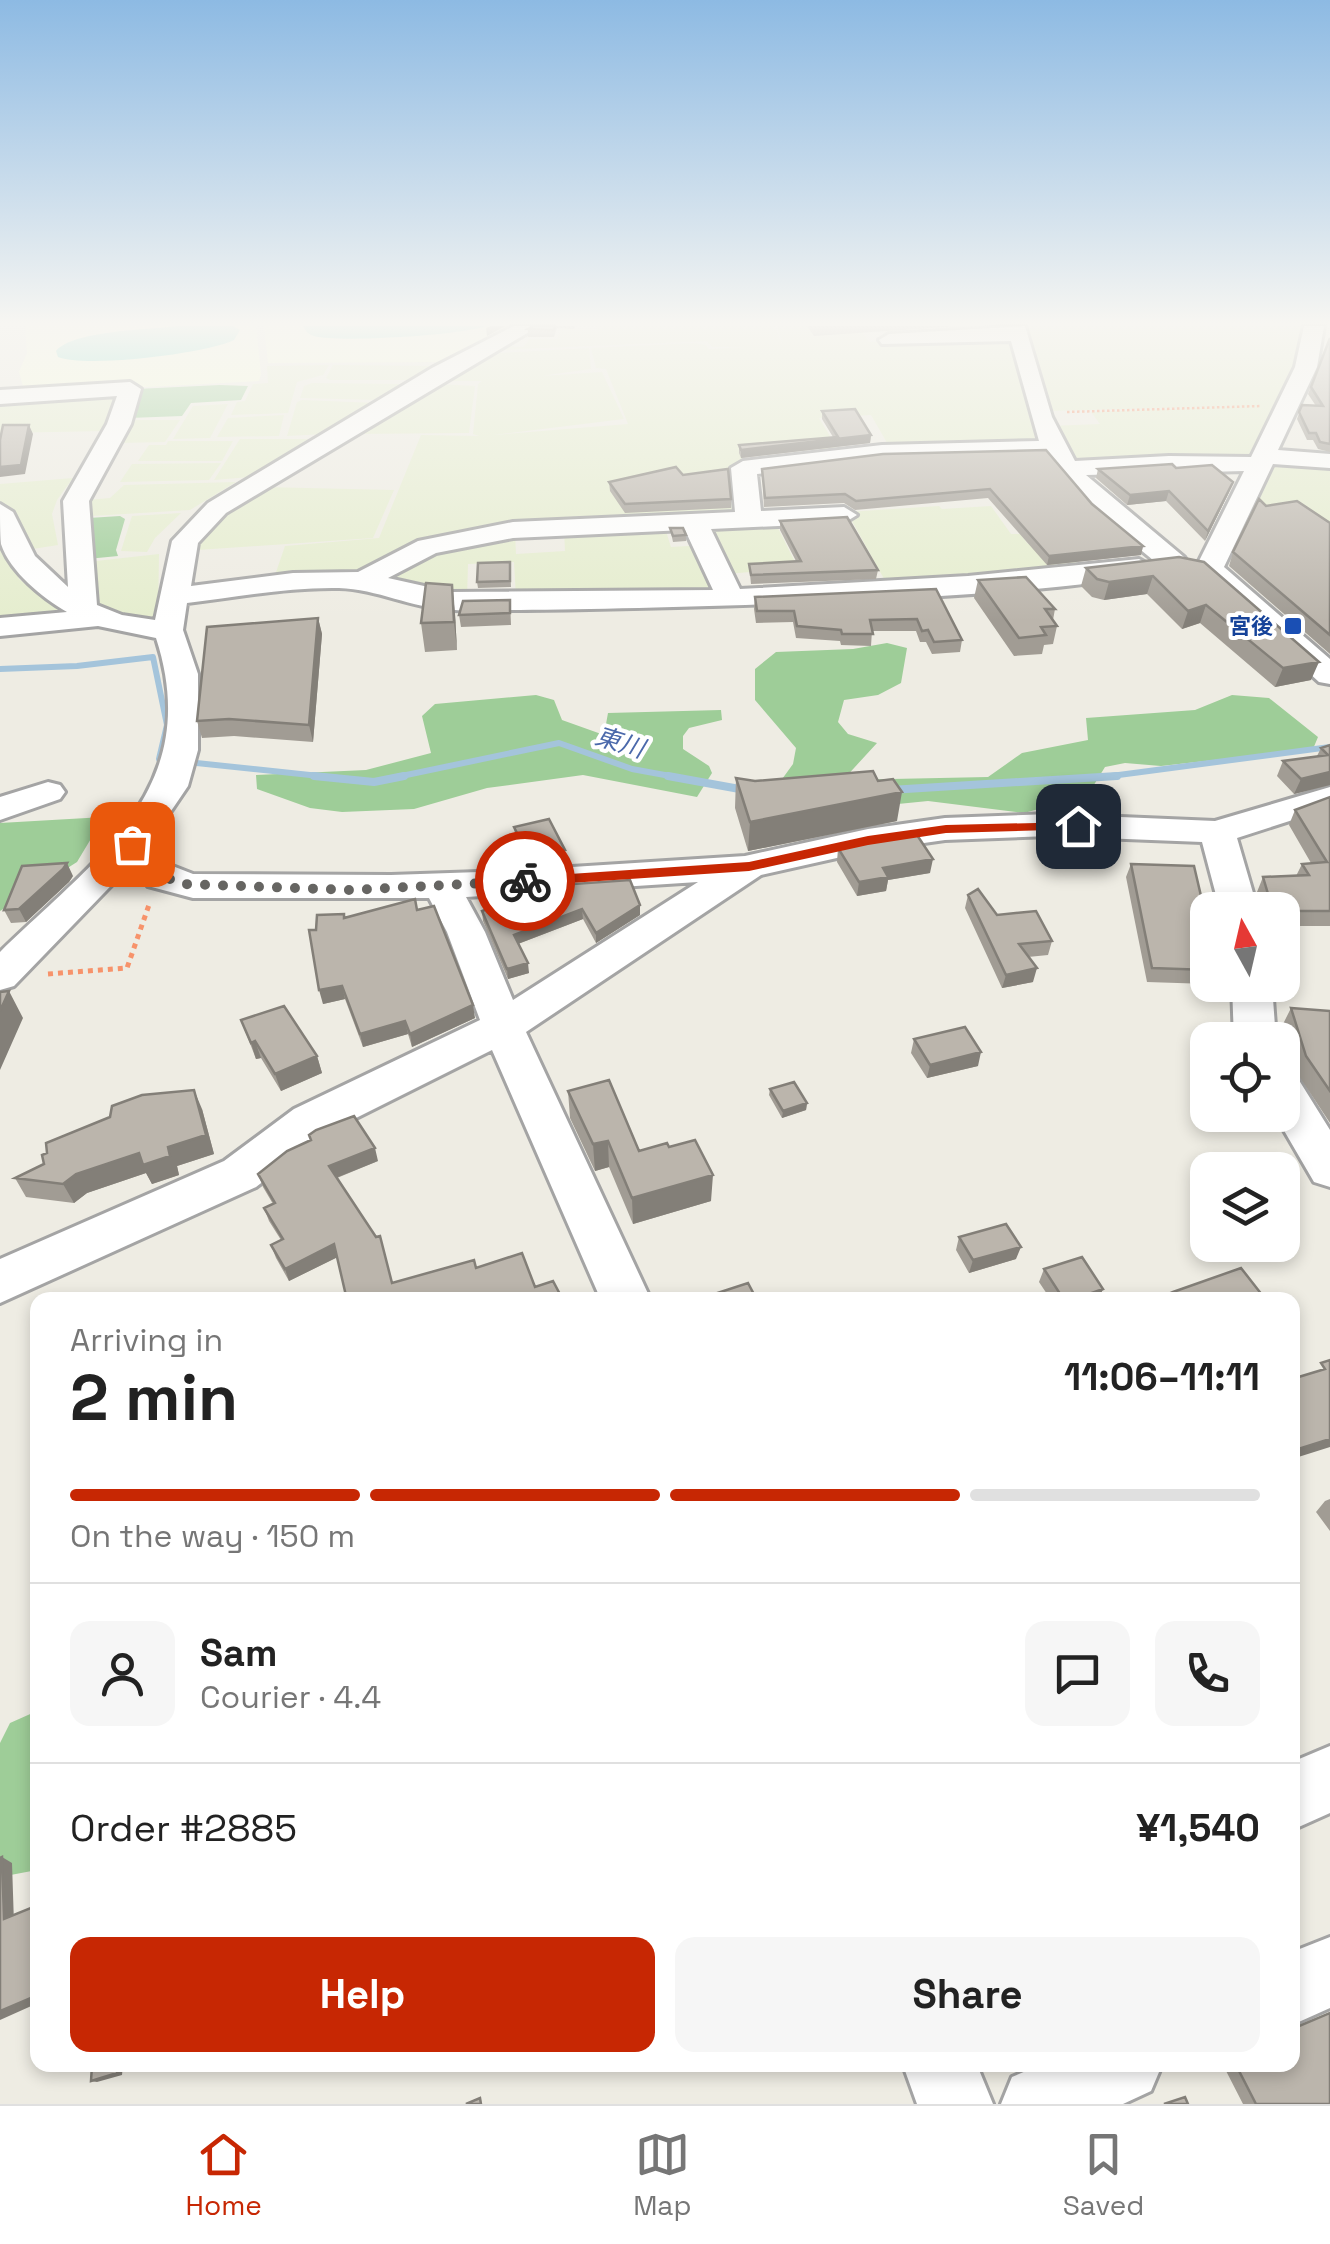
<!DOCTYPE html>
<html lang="en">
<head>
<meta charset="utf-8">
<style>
  :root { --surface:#fff; --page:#f6f6f6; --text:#222; --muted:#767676; --line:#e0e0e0; --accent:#c72703 }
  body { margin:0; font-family:"Space Grotesk","Noto Sans JP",sans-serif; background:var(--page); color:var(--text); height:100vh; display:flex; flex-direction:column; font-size:38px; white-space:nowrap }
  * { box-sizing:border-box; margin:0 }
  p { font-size:32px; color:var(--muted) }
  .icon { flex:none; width:55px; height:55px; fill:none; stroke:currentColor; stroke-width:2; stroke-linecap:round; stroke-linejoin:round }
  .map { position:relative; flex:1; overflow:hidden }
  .details { position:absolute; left:30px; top:1292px; width:1270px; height:780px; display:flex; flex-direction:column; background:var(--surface); border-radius:20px; box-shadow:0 5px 15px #0003 }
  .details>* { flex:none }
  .needle { width:65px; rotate:352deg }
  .tools { position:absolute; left:1190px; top:892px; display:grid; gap:20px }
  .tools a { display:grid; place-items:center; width:110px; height:110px; border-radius:20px; background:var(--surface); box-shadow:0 5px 15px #0003; font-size:50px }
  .pin { position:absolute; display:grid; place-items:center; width:85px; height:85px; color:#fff; margin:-42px; border-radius:20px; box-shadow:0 5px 15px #0006 }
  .courier { position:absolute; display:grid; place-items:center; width:100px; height:100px; margin:-50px; border:8px solid #c72703; border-radius:50%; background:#fff; color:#222; box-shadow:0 2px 12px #0007 }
  .summary em { font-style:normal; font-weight:700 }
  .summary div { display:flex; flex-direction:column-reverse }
  .summary { display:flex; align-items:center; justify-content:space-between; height:170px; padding:0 40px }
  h1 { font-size:65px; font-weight:700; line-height:75px }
  .bar { display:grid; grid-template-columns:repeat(4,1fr); gap:15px 10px; align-content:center; height:120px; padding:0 40px }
  .bar i { height:12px; border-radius:8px; background:var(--line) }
  .bar .current { background:var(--accent) }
  .bar p { grid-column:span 4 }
  .line { display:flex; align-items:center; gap:25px; padding:0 40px; border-top:2px solid var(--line) }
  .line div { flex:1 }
  .round { display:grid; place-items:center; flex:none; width:105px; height:105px; border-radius:20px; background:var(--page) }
  .action { display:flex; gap:20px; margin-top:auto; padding:20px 40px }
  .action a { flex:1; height:115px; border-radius:20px; background:var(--accent); color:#fff; font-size:40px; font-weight:700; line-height:115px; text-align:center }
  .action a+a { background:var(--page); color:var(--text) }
  .tab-bar { display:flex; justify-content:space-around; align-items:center; height:140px; border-top:2px solid var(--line); background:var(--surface); font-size:28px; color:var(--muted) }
  .tab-bar a { display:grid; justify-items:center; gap:5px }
  .tab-bar .current { color:var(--accent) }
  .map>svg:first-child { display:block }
  .education { fill:#f8fedc }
  .farmland { fill:#e5edce }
  .forest { fill:#9ecd98 }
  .pitch { fill:#82dcca }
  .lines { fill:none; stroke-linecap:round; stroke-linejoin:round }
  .stream-far1 { stroke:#a4c4db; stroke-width:6 }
  .stream { stroke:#a4c4db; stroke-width:8 }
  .minor-casing { stroke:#a4a4a4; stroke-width:6 }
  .path-far1 { stroke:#f7936b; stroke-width:2.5; stroke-dasharray:2.5 2.5; stroke-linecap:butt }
  .path { stroke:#f7936b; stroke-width:5; stroke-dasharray:5 5; stroke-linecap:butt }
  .minor { fill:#fff; fill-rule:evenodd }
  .wall { fill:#a19c94 }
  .shaded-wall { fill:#837f78 }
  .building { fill:#bbb5ac; stroke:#837f78; stroke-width:2.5 }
  .route { fill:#c72703 }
  .done { stroke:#666562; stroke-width:10; stroke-dasharray:0 18 }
  .transit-dot { fill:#1a4fb4; stroke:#fff; stroke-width:4 }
  .labels { text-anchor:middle; stroke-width:8; stroke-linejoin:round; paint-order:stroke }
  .far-transit-label { font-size:22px; font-weight:bold; fill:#164399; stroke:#fff; text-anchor:end }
  .far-water-label { font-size:25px; font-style:italic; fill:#4b69ab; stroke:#fff }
</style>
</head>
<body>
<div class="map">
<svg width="1330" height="2104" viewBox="0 0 1330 2104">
  <rect width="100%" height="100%" fill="#eeece3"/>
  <path class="education" d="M25,326H256L261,374L259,381L32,393L24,390L19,372L27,353Z
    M264,326H513L445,362L268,363Z"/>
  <path class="farmland" d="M598,326H774L783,346L777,326H858L869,342L1017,339L1044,446L890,448L871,415L819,418L841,454L824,456L814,445L739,453L747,464L744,511L490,530L357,577L273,581L285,546L379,538L421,435L479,436L473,434L478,384L482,381H440L482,354L589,348L591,369L541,376L602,372L624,419L494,435L628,424L606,369L596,368L591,348L695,343L706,345L708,349L746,347H712L707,341L496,350L505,346L523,347L530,339H557L562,329L597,330Z
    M1023,326H1304L1300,362L1274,405L1278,407L1253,460L1079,468L1049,426L1100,424L1091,412L1249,406L1046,411Z
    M329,365L323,375L297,382L288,413L231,415L237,402L245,401L253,384L268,383L267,366Z
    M333,365L435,366L413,380H330L326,378Z
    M312,383L400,384L406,385L380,400L300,398L304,386Z
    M436,384L475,386L469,433L351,434Z
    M122,392L105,431L0,433V398Z
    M297,402L302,400L376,403L325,434L287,436Z
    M228,404L210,438L173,439L193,406Z
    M284,415L279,436L217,437L228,418Z
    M128,420H180L165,442L116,443Z
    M240,439H309L313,441L250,477L214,480Z
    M168,441H233L222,461H138L149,445H166Z
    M1274,461L1330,463V536L1252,513L1250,509Z
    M221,463L209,480L120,482L132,464Z
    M73,478L57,500L52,514L58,545L20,551L5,531L0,512V484Z
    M236,482L190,510L75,517L76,501L110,498L124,485Z
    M262,487L394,490L373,538L183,551L203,521Z
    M939,506L942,509L991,506L1011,534H1020L1028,544L1062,542L1082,568L888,586L847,512Z
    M181,513L155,538L147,552L121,551L132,516Z
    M773,518L798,568L727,574L705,523Z
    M664,525L671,547L705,545L725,592L516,597L514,562L468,564L467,598L378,579L433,549L515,532L516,554L565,551L564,529Z
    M0,528L19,579L69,618L0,622Z
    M159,554L158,619L141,624L100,617L78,563Z"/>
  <path class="forest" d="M220,385L248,386L241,400L191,403L182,416L129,418L136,389Z
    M120,516L125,519L116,550L118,556L77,560L73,519Z
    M887,643L907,648L901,683L878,695L844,700L838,722L848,734L877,743L843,780L988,777L1022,753L1088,740L1086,718L1195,710L1232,695L1269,698L1318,737L1313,749L1161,766L1125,763L1105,767L1087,796L1024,813L928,801L878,806L764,804L793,764L796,748L755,700V669L776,652L853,649Z
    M536,695L554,700L562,720L604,735L608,713L721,710L722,720L689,728L683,736V749L709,766L712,773L697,797L583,775L487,788L414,809L342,812L310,808L257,789L256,775L366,770L431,753L422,716L435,704Z
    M104,817L77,862L0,911V823Z
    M37,1711V1870L0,1877V1743L10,1723Z"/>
  <path class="pitch" d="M177,326H233L240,330L234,340C205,354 86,368 58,357L56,351C74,330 149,330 177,326Z
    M303,326H487C462,335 339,343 314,336C306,333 307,332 303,326Z"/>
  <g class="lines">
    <path class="stream-far1" d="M0,669L77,666L153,657L167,725L159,759L171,761
      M187,762L338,778
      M392,778L559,743L632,769L681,778
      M1096,778L1330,747"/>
    <path class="stream" d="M314,776L374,782L404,776
      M668,776L745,790
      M890,790L1117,776"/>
    <g class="minor-casing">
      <path id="minor" d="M514,326H539L226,513L198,543L191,586L293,573L358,572L418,541L513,522L735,512L731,468L743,461L882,445L1039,441L1011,341L882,344L879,340L889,334L1025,326L1052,417L1075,461L1169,456L1251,457L1295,367L1304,326H1324L1317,367L1278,450L1330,454V468L1273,464L1224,567L1330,659V684L1319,682L1195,569L1244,471L1086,475L1184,557L1188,563L1174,571L1164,569L1092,510L1046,455L882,459L757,474L761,511L844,507L857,515L844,523L711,529L740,589L968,576L1139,559L1153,567C1127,601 529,612 450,610C412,608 377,589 339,588C288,587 238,597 187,603L183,630L198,674V750L188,786L150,842L170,865L193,874L391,875L509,871L745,856L868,829L945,818L1050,814L1215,821L1330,787V808L1237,838L1258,910H1220L1202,842L1050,836L945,840L868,851L761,875L526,1032L651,1300H601L492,1050L326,1133L256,1187L0,1303V1259L224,1161L294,1109L480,1020L447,932L429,898H193L148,886L131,865L14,986L0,990V952C95,859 205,789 156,638L98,626L0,636V618L67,612C43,598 10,572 1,544C0,533 0,516 0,504L13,512L35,556L68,587L63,501L107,424L117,396L0,404V390L130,382L141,389L131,424L89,501L97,605L122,615L155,620L172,541L208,503L432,368ZM685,530L713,590L451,592L388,578L436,553L513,538ZM698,882L513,1000L485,932L466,897Z
        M48,782L60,785L65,792L60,799L0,820V797Z
        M1232,985H1272L1276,1040H1234Z
        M1282,1073L1297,1077L1330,1130V1187L1314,1182L1275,1115H1282Z
        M1330,1746V1813L1292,1830V1762Z
        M1330,1937V2008L1292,2025V1952Z
        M903,2065H977L993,2104H917Z
        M1040,2065H1162L1151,2091L1123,2104H1001L1012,2077Z"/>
    </g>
    <path class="path-far1" d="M1067,412L1261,406"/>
    <path class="path" d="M48,974L127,968L150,902"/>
    <use href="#minor" class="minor"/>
  </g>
  <path class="wall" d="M533,326H575L574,329L557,328L554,337H528V329Z
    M807,326H960L814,336Z
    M1330,338V452L1318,449L1313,440H1307L1297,419L1302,405L1316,406L1308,394Z
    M822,411L871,435L870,443L741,458L739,453V445L833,437L822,419Z
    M883,454L1092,504L1143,546L1141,555L1047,565L988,498L855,510L844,503L764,507L762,469Z
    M1176,468L1229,492L1205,541L1166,501L1127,505L1096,478L1098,469Z
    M683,475L731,499V508L625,513L610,491L609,482Z
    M1266,506L1330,523V654L1229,566L1233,552Z
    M780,521L878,570L876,579L751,584L749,564L796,561L780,530Z
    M670,528L686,535V541L673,542Z
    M1179,557L1311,680L1275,687L1200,623L1182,629L1147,594L1104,600L1092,597L1081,586L1086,568Z
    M510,562L511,587L478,588L477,582Z
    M978,580L1055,609L1053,620L1057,626L1053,644L1044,645L1042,654L1014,656L974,598Z
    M936,589L962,640L960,652L932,654L926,642H920L916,631H872L871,646L841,645L840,641L796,638L793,622L756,623L754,609L755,597Z
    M510,600L511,625L461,627L459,615Z
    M455,614L457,650L425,652L421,623Z
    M318,618L322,634L313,742L234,736L202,738L197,721Z
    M1330,745V785L1294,794L1277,776L1283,761L1317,756L1321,748Z
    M736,778L755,781H878L897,821L748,851L735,808Z
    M1330,797V926H1290L1288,921L1282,922V910H1254L1259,899L1257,892L1263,877L1296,876L1302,864L1311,863L1289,825L1295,810Z
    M514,827L565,850L566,864L528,866L516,840Z
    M838,848L930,873L888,880L886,891L857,896L837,862Z
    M1131,864L1208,926V984L1147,982L1126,877Z
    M73,876L69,882L26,922L11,923L4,910Z
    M516,888L640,905V915L596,943L583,919L518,944L529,973L508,979L483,921L482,911L518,898Z
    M968,895L997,915L1052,941L1048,955L1028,957L1033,982L1002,988L965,908Z
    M417,910L475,1018L412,1047L408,1034L363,1047L345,999L323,1004L316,930L344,918Z
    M1291,1008L1330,1011V1123L1297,1073L1282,1026Z
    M241,1020L317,1056L322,1073L281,1091L261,1058L256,1059Z
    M914,1039L978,1066L927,1078L911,1053Z
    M770,1089L807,1103L806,1110L782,1118L769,1095Z
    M568,1091L639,1151L711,1201L633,1224L609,1167L595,1171L570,1118Z
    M202,1109L214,1154L177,1166L179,1175L152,1184L146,1173L87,1193L74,1203L26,1197L15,1178Z
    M378,1161L337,1178L392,1283L476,1268L535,1287L563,1300H347L337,1257L289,1281L276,1258L271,1245L281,1240L269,1221L264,1208L273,1204L263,1187L258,1174Z
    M959,1237L1016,1259L969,1273L956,1250Z
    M1044,1269L1103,1289L1098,1300H1051L1039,1282Z
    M1330,1499V1531L1316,1512L1325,1501Z
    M1330,2012V2104H1243L1223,2065H1292V2028Z"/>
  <path class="shaded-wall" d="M491,326H506L487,336L486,328Z
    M29,425L33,434L25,474L0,477V467Z
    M871,435L870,443L741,458V450Z
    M1233,482L1229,492L1205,541L1208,531Z
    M1169,491L1166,501L1127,505L1130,495Z
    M1143,546L1141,555L1047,565L1049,556Z
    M1153,576L1147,594L1104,600L1109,582Z
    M452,585L455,614L457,650L454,622Z
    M1206,605L1200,623L1182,629L1188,611Z
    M318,618L322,634L313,742L309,725Z
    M1319,662L1311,680L1275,687L1283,668Z
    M1330,772V785L1294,794L1301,779Z
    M902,792L897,821L748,851L750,822Z
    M933,859L930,873L888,880L886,891L857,896L859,882L883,868Z
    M67,863L73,876L69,882L26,922L19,909Z
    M640,905V915L596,943V933Z
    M582,909L583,919L515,945L514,935Z
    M528,963L529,973L508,979L507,969Z
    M1037,968L1033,982L1002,988L1006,975Z
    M342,986L345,999L323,1004L319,990Z
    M9,991L23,1018L0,1070V1011Z
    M473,1005L475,1018L412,1047L410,1034Z
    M405,1021L408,1034L363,1047L360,1034Z
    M255,1041L261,1058L256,1059L251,1043Z
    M981,1052L978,1066L927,1078L930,1065Z
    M317,1056L322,1073L281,1091L275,1074Z
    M194,1090L202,1109L214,1154L177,1166L179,1175L152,1184L146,1173L87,1193L74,1203L63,1184L76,1174L139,1153L168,1147Z
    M807,1103L806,1110L782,1118L783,1111Z
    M608,1141L609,1167L595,1171L593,1144Z
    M375,1148L378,1161L333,1179L329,1166Z
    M713,1175L711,1201L633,1224L632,1198Z
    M334,1244L338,1257L289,1281L285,1269Z
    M1021,1247L1016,1259L969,1273L973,1260Z
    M1103,1289L1098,1300H1072Z
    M518,1295V1300H498Z
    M1330,1439V1447L1292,1459V1451Z
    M2,1857L12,1863L14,1924L4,1919Z
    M38,1995V2003L0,2020V2011Z
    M117,2065H123L122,2075L97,2082L91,2081Z"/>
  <path class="building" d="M533,326H555L554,330L528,329Z
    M1330,338V444L1320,442L1316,433H1309L1299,412L1302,405L1323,406L1311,387Z
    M855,409L871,435L741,450L739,445L838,437L822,411Z
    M3,425H29L21,465L0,467V440Z
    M1046,450L1092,504L1143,546L1049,556L990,489L856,501L845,494L765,498L762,469L883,454Z
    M1172,464L1176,468L1212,465L1233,482L1208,531L1169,491L1130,495L1098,469Z
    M676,467L683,475L728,469L731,499L625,504L609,482Z
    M1259,499L1266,506L1297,501L1330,523V635L1233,552Z
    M847,517L878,570L751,575L749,564L801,561L780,521Z
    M670,528H683L686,535L673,536Z
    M1179,557L1204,562L1319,662L1283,668L1206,605L1188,611L1153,576L1109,582L1097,579L1086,568Z
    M510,562V581L477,582L478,563Z
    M1026,577L1055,609H1045L1057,626L1041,627L1046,635L1019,638L978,580Z
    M426,583L452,585L454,622L421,623Z
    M936,589L962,640L934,642L928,630L922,631L917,619L870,620L873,634H842L841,630L797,626L794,611H757L755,597Z
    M510,600V613L459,615L463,601Z
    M318,618L309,725L229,719L197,721L207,627Z
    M1330,745V772L1301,779L1283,761L1328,755L1321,748Z
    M873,771L878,781L893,779L902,792L750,822L736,778L755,781Z
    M1330,797V911H1298L1295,906L1265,908L1259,899L1268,894L1263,877L1309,875L1302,864L1327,862L1295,810Z
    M549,819L565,850L527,853L514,827Z
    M917,835L933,859L883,868L888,877L859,882L838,848Z
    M67,863L63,869L19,909L4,910L22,866Z
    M1131,864L1194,866L1208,926V970L1152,968Z
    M630,880L640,905L596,933L582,909L514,935L528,963L507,969L482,911L522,897L516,888Z
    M978,889L997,915L1036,911L1052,941L1019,944L1037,968L1006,975L968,895Z
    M415,899L417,910L434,906L473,1005L410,1034L405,1021L360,1034L342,986L319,990L309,930H316L317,915L344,914V918Z
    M9,991L0,1011V992Z
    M284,1006L317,1056L275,1074L255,1041L251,1043L241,1020Z
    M1291,1008L1330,1011V1091L1306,1056Z
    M965,1027L981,1052L930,1065L914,1039Z
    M609,1080L639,1151L667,1143L669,1147L695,1140L713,1175L632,1198L608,1141L593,1144L568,1091Z
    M794,1082L807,1103L783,1111L770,1089Z
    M194,1090L206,1135L168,1147L170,1156L143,1165L139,1153L76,1174L63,1184L15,1178L44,1164L42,1155L47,1153L46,1143L110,1117L112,1106L142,1095Z
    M354,1116L375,1148L329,1166L376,1237L380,1236L392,1283L474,1260L476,1268L522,1253L535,1287L553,1281L563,1300H520L518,1295L498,1300H347L334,1244L285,1269L271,1245L283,1239L264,1208L275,1203L258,1174L287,1151L311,1140L309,1135L316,1130Z
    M1006,1224L1021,1247L973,1260L959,1237Z
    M1082,1257L1103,1289L1072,1300H1064L1044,1269Z
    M1241,1268L1266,1300H1155L1173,1292Z
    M748,1283L757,1300H696Z
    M1330,1360V1439L1292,1451V1379L1325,1369L1321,1363Z
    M2,1857L4,1919L38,1905V1995L0,2011V1858Z
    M1330,2013V2104H1256L1236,2065H1292V2029Z
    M92,2065H117V2073L91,2081Z
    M1185,2097L1188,2104H1164Z
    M480,2098L481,2104H466Z"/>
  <linearGradient id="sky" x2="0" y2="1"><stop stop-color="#8dbae3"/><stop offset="0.52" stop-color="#f7f6f2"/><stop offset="1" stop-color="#f7f6f2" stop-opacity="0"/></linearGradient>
  <rect width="1330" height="621" fill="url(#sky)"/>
  <path class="route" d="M1078,822L1083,823V829L946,833L868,845L749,871L525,886L518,881L525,877L749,862L868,836L946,825Z"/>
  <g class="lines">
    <path class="done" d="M132,844L141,851L154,873L183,884L351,890L525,881"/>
  </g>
  <rect class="transit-dot" x="1283" y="616" width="20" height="20" rx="5"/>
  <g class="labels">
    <g class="far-transit-label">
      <text x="1273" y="634">宮後</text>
    </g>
    <g class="far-water-label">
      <text transform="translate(620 742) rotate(17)" y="9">東川</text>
    </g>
  </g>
</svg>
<div class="tools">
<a><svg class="needle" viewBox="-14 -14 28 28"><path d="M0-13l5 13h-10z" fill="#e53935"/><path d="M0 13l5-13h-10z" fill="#767676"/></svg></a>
<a><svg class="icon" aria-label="locate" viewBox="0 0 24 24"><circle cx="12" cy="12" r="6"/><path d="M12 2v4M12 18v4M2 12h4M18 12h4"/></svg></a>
<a><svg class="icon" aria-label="layers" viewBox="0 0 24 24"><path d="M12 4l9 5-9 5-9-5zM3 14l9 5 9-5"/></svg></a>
</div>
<div class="pin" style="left:132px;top:844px;background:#ea580c"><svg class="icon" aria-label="bag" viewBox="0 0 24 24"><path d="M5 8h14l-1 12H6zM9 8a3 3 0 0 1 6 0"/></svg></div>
<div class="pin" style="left:1078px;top:826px;background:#1f2937"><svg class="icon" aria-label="home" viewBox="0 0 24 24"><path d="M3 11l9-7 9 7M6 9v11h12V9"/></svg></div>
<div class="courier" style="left:525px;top:881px"><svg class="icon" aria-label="bike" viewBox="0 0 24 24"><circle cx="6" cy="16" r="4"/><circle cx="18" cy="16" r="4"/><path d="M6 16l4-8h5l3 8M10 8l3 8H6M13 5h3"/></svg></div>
<section class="details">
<div class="summary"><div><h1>2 min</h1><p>Arriving in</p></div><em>11:06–11:11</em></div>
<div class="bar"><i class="current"></i><i class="current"></i><i class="current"></i><i></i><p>On the way · 150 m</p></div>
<div class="line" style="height:180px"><a class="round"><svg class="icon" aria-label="person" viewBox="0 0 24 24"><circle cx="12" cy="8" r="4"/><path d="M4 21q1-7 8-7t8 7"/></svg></a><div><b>Sam</b><p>Courier · 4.4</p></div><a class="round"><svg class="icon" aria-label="chat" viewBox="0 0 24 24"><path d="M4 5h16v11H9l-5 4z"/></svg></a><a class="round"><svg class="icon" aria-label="phone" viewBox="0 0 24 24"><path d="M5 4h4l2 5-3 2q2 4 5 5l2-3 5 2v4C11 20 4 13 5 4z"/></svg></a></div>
<div class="line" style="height:130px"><div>Order #2885</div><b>¥1,540</b></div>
<div class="action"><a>Help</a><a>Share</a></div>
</section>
</div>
<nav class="tab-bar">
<a class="current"><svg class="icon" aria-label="home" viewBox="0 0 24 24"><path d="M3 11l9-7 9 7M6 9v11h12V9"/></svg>Home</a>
<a><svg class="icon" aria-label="map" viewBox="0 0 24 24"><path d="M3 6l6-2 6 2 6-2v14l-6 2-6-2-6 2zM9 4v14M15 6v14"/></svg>Map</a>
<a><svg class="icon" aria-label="saved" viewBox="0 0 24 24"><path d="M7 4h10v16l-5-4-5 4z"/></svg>Saved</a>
</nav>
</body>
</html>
